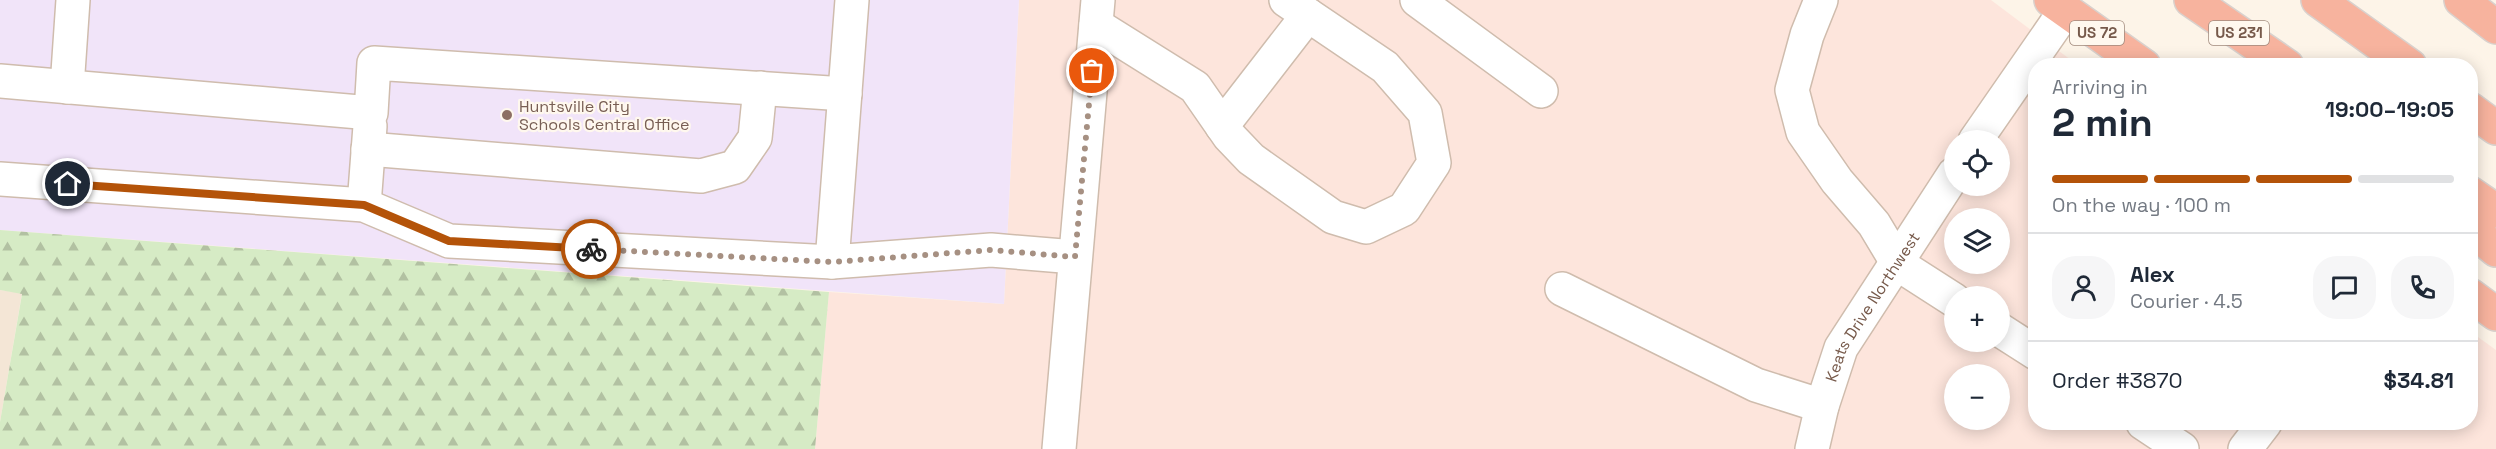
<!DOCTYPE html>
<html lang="en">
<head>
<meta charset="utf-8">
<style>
  :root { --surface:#fff; --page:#f6f6f7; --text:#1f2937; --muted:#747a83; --line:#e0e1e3; --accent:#b45309 }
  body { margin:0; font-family:"Space Grotesk",sans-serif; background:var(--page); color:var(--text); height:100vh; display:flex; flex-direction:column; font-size:22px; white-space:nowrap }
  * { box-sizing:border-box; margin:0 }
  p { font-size:20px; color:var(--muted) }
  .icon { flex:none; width:33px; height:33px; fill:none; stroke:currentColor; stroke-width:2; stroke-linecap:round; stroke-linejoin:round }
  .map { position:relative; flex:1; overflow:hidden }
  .drawer { position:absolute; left:2028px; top:58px; width:450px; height:372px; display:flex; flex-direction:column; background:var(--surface); border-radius:24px; box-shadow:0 3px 15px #0003 }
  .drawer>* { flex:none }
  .tools { position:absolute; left:1944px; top:130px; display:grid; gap:12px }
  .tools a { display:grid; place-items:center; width:66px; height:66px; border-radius:50%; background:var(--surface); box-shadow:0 3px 15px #0003; font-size:30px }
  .pin { position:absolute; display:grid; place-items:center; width:51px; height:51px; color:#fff; margin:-26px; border:3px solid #fff; border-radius:50%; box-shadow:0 2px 6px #0007 }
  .courier { position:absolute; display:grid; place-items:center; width:60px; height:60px; margin:-30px; border:4px solid #b45309; border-radius:50%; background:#fff; color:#222; box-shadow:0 2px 8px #0007 }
  .summary em { font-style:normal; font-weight:700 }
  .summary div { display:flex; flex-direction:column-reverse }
  .summary { display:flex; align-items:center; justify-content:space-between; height:102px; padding:0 24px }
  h1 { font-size:39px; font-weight:700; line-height:45px }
  .bar { display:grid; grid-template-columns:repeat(4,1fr); gap:9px 6px; align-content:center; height:72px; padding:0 24px }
  .bar i { height:8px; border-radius:4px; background:var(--line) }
  .bar .current { background:var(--accent) }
  .bar p { grid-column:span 4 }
  .line { display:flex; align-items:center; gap:15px; padding:0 24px; border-top:2px solid var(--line) }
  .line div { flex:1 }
  .round { display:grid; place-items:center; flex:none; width:63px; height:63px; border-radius:24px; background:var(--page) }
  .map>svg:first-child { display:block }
  .residential { fill:#f4e6d6 }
  .commercial { fill:#fde5dc; fill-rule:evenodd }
  .education { fill:#f1e4f9 }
  .forest { fill:url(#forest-firs) }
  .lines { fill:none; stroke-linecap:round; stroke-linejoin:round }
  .minor-casing { stroke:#cfbcad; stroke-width:36 }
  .highway-casing { stroke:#d9d1cd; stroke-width:36 }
  .minor { stroke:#fff; stroke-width:33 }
  .highway { stroke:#f7b39e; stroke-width:33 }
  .done { stroke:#a69082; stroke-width:6; stroke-dasharray:0 10.8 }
  .route { stroke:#b45309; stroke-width:8 }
  .education-dot { fill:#8d6e63; stroke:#fff8ee; stroke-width:2 }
  .labels { text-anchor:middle; stroke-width:4.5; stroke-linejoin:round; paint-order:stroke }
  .shield { fill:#fff8ee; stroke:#a0897c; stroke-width:1.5 }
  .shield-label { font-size:15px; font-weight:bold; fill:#775a4b }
  .education-label { font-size:16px; fill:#785e54; stroke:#fff8ee; text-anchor:start }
  .street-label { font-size:16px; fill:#775a4b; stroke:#fff8ee }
</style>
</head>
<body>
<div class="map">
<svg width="2496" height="449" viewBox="0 0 2496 449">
  <defs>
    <pattern id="forest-firs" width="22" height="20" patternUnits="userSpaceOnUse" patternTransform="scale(1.5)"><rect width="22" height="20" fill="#d6ebc5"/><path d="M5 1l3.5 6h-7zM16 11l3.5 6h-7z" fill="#b2c1a2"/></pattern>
  </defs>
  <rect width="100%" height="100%" fill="#fdf4e8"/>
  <path class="residential" d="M0,290L22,293L0,422Z"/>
  <path class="commercial" d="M1019,0H1991L2079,66H2036V423H2470L2471,332L2496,350V449H815L829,292L1004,304ZM1954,141H2000V186H1954ZM1954,219H2000V264H1954ZM1954,297H2000V342H1954ZM1954,375H2000V420H1954Z"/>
  <path class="education" d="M0,0H1019L1004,304L0,230Z"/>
  <path class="forest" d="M0,230L829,292L815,449H0V422L22,294L0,290Z"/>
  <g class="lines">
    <g class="minor-casing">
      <g id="minor">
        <path d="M1417,0L1541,91"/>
        <path d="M1821,0L1807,35L1792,90L1803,132L1837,181L1874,224L1898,264L1954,300"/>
        <path d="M1096,25L1195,87L1229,136L1251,159L1333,217L1366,227L1404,209L1434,163L1425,113L1385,67L1286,0"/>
        <path d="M0,81L371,113L374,63L845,94"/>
        <path d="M67,87L73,0"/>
        <path d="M1222,126L1308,15"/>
        <path d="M1975,141L2065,11"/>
        <path d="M368,149L701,176L735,167L755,138L760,88"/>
        <path d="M0,179L364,205L449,241L832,262L991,250L1075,257"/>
        <path d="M364,205L370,126"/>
        <path d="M832,262L852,0"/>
        <path d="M1562,289L1756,385L1822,406"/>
        <path d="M2000,330L2036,353"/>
        <path d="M2143,423L2182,449"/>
        <path d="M1059,449L1098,0"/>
        <path id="s1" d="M1812,449L1822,406L1841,348L1954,174"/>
        <path d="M2245,449L2265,423"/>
      </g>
    </g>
    <g class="highway-casing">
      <path id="highway" d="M2051,0L2144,66
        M2191,0L2287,66
        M2318,0L2410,66
        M2461,0L2496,27
        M2470,109L2496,128
        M2470,193L2496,211
        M2470,228L2496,250
        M2470,295L2496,314"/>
    </g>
    <use href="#minor" class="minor"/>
    <use href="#highway" class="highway"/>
  </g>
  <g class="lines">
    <path class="done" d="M591,249L832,262L991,250L1075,257L1092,71"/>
    <path class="route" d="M68,184L364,205L449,241L591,249"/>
  </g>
  <circle class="education-dot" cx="507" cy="115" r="6"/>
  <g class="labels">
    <g class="shield">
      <rect x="2070" y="21" width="54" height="24" rx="4.5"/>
      <rect x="2209" y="21" width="60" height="24" rx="4.5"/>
    </g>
    <g class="shield-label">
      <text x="2097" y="38">US 72</text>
      <text x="2239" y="38">US 231</text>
    </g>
    <g class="education-label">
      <text x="519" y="112">Huntsville City<tspan x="519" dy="18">Schools Central Office</tspan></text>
    </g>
    <g class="street-label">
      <text dy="6" stroke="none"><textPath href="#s1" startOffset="156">Keats Drive Northwest</textPath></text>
    </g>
  </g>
</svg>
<div class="tools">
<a><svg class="icon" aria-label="locate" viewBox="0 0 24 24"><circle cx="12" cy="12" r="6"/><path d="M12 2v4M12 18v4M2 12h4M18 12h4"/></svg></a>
<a><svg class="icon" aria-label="layers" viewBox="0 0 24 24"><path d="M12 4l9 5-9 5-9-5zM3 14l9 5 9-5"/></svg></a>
<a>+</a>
<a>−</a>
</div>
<div class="pin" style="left:1092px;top:71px;background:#ea580c"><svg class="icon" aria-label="bag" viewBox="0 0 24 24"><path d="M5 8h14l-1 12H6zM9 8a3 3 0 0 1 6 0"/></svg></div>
<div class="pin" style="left:68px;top:184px;background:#1f2937"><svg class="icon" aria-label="home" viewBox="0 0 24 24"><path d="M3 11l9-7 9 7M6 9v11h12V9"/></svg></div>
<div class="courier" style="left:591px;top:249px"><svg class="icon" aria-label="bike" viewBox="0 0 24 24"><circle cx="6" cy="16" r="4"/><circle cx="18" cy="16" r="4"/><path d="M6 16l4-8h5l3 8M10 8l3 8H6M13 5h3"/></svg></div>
<section class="drawer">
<div class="summary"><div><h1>2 min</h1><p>Arriving in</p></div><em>19:00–19:05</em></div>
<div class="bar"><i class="current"></i><i class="current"></i><i class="current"></i><i></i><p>On the way · 100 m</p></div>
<div class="line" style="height:108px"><a class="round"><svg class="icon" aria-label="person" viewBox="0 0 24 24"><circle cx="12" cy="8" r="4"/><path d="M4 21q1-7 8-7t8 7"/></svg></a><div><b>Alex</b><p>Courier · 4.5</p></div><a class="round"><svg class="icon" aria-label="chat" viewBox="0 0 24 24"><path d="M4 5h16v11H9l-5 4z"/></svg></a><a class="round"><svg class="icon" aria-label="phone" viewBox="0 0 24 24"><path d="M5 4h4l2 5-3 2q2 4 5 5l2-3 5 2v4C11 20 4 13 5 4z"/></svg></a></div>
<div class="line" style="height:78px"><div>Order #3870</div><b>$34.81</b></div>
</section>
</div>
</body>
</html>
